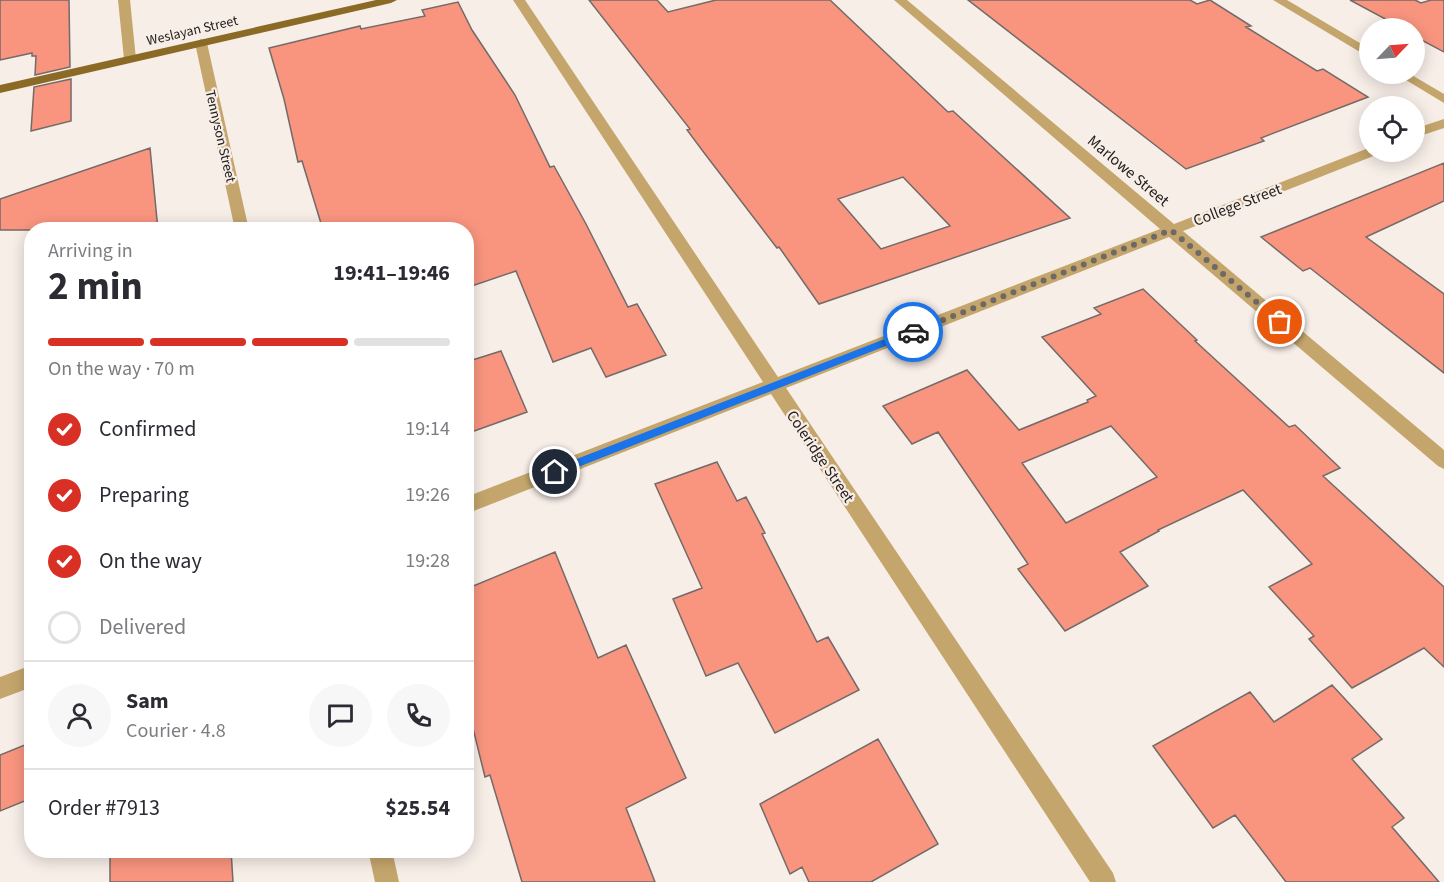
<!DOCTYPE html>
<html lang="en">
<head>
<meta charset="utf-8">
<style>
  :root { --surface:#fff; --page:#f7f7f7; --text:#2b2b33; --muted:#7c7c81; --line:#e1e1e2; --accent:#d93025 }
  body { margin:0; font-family:"Source Sans 3",sans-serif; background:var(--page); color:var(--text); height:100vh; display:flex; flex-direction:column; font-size:22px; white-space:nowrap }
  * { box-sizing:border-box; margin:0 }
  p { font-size:20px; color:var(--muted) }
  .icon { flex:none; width:33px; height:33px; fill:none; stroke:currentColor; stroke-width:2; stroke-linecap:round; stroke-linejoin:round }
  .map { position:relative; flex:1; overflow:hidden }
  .drawer { position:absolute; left:24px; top:222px; width:450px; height:636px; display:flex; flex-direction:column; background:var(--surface); border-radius:24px; box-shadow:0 3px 15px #0003 }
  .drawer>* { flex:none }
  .needle { width:39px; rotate:65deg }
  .buttons { position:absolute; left:1359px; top:18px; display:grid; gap:12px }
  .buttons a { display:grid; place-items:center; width:66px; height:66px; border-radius:50%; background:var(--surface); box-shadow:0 3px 15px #0003; font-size:30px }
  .pin { position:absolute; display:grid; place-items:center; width:51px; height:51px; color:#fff; margin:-26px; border:3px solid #fff; border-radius:50%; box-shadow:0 2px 6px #0007 }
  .courier { position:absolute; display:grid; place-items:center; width:60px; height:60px; margin:-30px; border:4px solid #1a73e8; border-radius:50%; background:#fff; color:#222; box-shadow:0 2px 8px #0007 }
  .headline em { font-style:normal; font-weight:700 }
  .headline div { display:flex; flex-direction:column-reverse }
  .headline { display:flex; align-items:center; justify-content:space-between; height:102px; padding:0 24px }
  h1 { font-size:39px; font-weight:700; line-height:45px }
  .bar { display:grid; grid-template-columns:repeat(4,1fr); gap:9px 6px; align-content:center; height:72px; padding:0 24px }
  .bar i { height:8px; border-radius:4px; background:var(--line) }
  .bar .on { background:var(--accent) }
  .bar p { grid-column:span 4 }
  .line { display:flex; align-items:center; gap:15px; padding:0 24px; border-top:2px solid var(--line) }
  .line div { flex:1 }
  .round { display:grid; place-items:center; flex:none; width:63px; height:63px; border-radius:32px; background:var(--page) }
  ol { padding:0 24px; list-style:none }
  li { display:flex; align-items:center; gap:18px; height:66px }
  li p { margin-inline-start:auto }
  li .icon { padding:6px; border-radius:50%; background:var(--accent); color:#fff; stroke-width:4 }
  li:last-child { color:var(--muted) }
  li i { width:33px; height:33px; border:3px solid var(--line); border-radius:50% }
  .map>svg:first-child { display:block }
  .building { fill:#f9957f; stroke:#746a68; stroke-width:1.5; fill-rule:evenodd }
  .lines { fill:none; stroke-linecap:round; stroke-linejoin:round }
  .minor { fill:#c4a66c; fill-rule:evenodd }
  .major { fill:#8b6a26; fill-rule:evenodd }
  .route { fill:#1a73e8 }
  .done { stroke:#6f6965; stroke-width:6; stroke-dasharray:0 10.8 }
  .labels { text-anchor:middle; stroke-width:4.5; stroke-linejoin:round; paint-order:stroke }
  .far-street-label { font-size:14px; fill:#25211f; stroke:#f8eee8 }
  .street-label { font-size:16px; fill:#25211f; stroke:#f8eee8 }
</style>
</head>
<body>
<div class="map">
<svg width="1444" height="882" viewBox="0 0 1444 882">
  <rect width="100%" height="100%" fill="#f8eee8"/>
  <path class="building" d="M0,0H69L70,67L35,75L36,56H32V53L0,60Z
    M589,0H657L668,12L716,0H830L948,112L953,111L1070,218L819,304L779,247L777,248L705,154L687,130L690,129ZM903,177L950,226L881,249L838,199Z
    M968,0H1190L1197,4L1210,0L1251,26L1246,27L1317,71L1323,69L1368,97L1261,138L1264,141L1186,169Z
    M1350,0H1415L1421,3L1431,0H1444V52L1414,36V28H1402Z
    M458,2L472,30L515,95L550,167L554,166L586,224L628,307L637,304L666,355L606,377L591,348L553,362L516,271L466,288V230H323L302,161L298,162L284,99L269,48L360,26L361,29L425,16L422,10Z
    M71,79V121L31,131L34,87Z
    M150,148L158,230H0V199Z
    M1444,163V201L1366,237L1444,294V373L1310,268L1303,271L1261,237Z
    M1143,289L1197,340L1195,341L1289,427L1295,425L1340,468L1323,476L1444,587V667L1424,648L1352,688L1309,639L1314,636L1269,587L1312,564L1243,490L1158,530L1159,531L1120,552L1148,586L1065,631L1018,569L1028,564L938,432L912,444L883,406L967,370L1019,430L1088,402L1087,400L1096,396L1042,337L1101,314L1094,308ZM1111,426L1157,477L1066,523L1022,463Z
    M501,351L527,412L466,434V362Z
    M717,462L737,501L746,497L765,533L762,534L817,642L828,637L859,690L775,733L738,663L706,676L673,599L702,588L655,484Z
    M555,552L598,658L626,645L686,778L626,808L655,882H522L490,775L485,777L466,700V589Z
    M1332,685L1382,739L1352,759L1404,818L1392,827L1439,882H1286L1235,815L1213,828L1153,746L1250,692L1274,722Z
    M878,739L938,844L871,882H809L802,867L790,874L760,804Z
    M32,742V798L0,811V755Z
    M110,850H231L233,882H110Z"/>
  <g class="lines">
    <path class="minor" d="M118,0H130L136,59L130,63L124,59Z
      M513,0H525L778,377L1160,229L894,0H907L1174,224L1366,149L1377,152L1376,155L1183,231L1444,450V469L1438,466L1169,237L786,388L1113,873L1116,882H1090L771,394L466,514V497L763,382Z
      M1273,0H1287L1370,49V58Z
      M201,39L207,43L249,230H235L195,43Z
      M1396,74H1410L1444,94V103Z
      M1444,119V128L1414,138V129Z
      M32,665V687L0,699V677Z
      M368,850H392L399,882H375Z"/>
    <path class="major" d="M376,0H397L391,3L0,93V85Z"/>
  </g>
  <path class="route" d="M913,328L917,332L916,334L558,475H551L550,472L551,469Z"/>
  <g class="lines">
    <path class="done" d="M913,332L1171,230L1280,322"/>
  </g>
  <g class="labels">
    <g class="far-street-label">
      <text transform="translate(192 30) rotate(-13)" y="5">Weslayan Street</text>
      <text transform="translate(221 136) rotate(77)" y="5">Tennyson Street</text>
    </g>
    <g class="street-label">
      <text transform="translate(1129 170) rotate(40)" y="6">Marlowe Street</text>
      <text transform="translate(1237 204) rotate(-21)" y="6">College Street</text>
      <text transform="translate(821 456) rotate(56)" y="6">Coleridge Street</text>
    </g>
  </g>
</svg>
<div class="buttons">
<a><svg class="needle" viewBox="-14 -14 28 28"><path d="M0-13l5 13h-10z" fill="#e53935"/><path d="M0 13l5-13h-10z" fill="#7c7c81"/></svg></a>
<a><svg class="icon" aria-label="locate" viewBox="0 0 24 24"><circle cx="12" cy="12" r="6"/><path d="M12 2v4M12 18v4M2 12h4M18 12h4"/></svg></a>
</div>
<div class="pin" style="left:1280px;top:322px;background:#ea580c"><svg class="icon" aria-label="bag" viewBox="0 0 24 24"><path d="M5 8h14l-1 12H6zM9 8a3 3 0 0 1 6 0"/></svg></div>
<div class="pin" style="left:555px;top:472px;background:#1f2937"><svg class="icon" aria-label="home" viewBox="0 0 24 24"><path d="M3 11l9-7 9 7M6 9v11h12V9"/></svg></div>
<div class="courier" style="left:913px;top:332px"><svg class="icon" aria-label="car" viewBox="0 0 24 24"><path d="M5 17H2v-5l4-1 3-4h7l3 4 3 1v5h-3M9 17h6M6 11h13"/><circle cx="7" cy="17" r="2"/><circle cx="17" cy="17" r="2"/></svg></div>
<section class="drawer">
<div class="headline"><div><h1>2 min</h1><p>Arriving in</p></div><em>19:41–19:46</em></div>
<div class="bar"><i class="on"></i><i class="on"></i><i class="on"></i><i></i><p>On the way · 70 m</p></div>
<ol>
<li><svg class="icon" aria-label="check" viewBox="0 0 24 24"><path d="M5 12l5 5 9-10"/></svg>Confirmed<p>19:14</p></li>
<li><svg class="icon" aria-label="check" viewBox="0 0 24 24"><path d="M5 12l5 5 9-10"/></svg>Preparing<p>19:26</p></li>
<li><svg class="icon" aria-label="check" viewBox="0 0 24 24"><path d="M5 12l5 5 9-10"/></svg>On the way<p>19:28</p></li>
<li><i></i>Delivered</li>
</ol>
<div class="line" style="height:108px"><a class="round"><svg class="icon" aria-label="person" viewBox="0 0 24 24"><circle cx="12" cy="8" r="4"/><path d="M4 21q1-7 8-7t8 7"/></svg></a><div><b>Sam</b><p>Courier · 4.8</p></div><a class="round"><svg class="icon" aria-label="chat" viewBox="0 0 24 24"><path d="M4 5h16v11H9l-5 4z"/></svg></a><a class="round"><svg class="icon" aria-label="phone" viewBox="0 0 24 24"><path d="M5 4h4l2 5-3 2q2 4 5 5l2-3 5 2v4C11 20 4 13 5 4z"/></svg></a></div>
<div class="line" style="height:78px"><div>Order #7913</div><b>$25.54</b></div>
</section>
</div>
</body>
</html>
